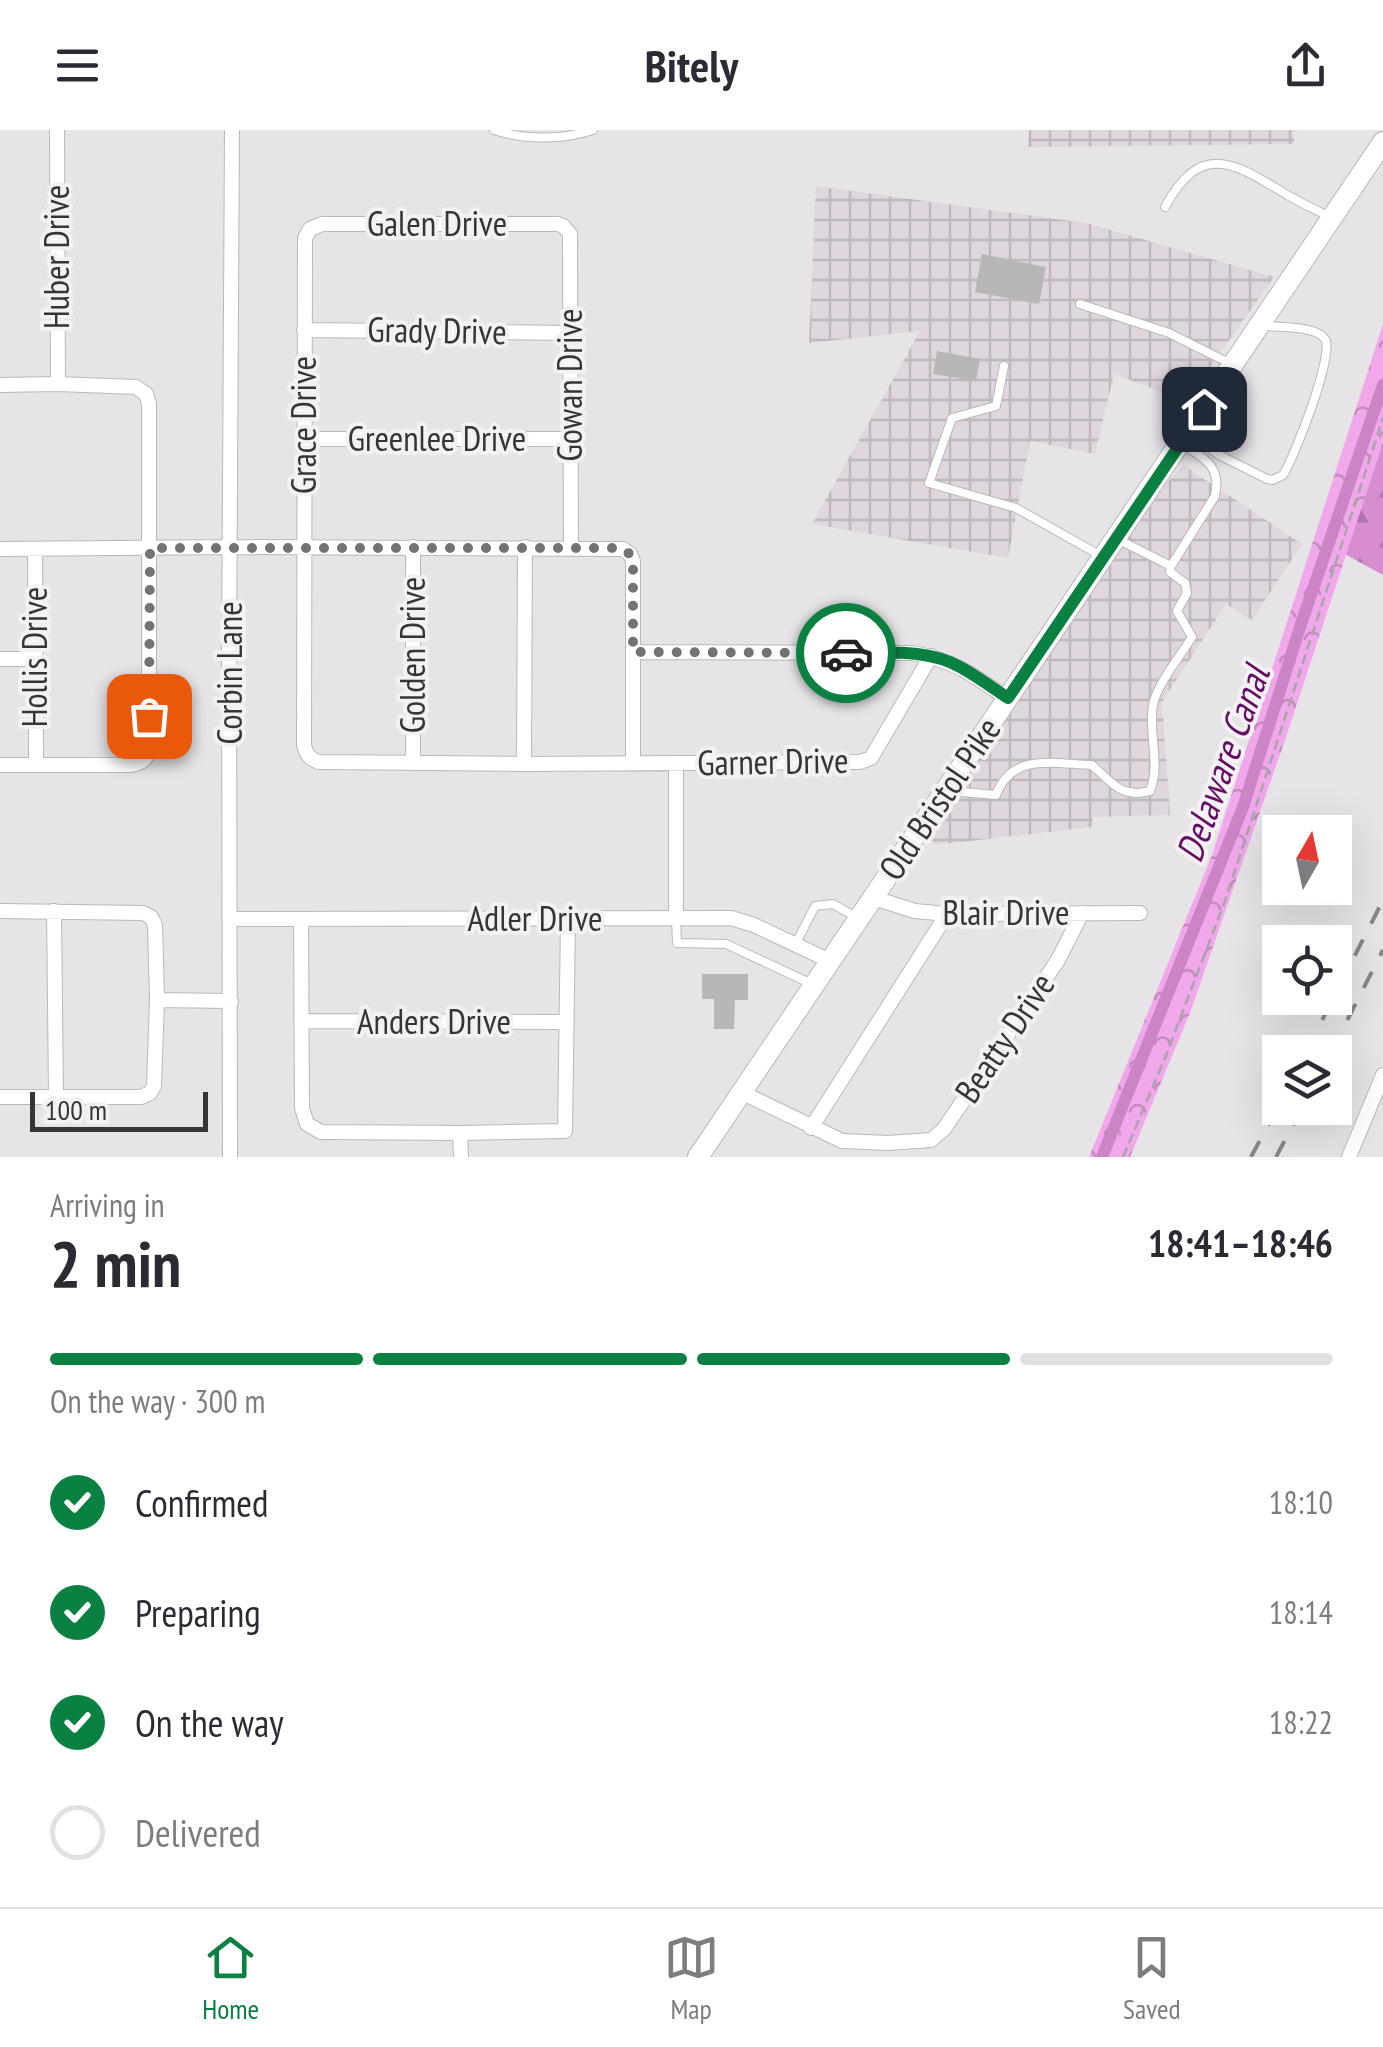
<!DOCTYPE html>
<html lang="en">
<head>
<meta charset="utf-8">
<style>
  :root { --surface:#fff; --page:#f2f2f3; --text:#2b2b33; --muted:#7c7c81; --line:#e1e1e2; --accent:#0b8043 }
  body { margin:0; font-family:"PT Sans Narrow",sans-serif; background:var(--page); color:var(--text); height:100vh; display:flex; flex-direction:column; font-size:38px; white-space:nowrap }
  * { box-sizing:border-box; margin:0 }
  p { font-size:32px; color:var(--muted) }
  .icon { flex:none; width:55px; height:55px; fill:none; stroke:currentColor; stroke-width:2; stroke-linecap:round; stroke-linejoin:round }
  .map { position:relative; height:1027px; overflow:hidden }
  .drawer { display:flex; flex-direction:column; background:var(--surface); flex:1 }
  .drawer>* { flex:none }
  .needle { width:65px; rotate:9deg }
  .controls { position:absolute; left:1262px; top:685px; display:grid; gap:20px }
  .controls a { display:grid; place-items:center; width:90px; height:90px; border-radius:0px; background:var(--surface); box-shadow:0 10px 40px #0002; font-size:50px }
  .scale { position:absolute; left:30px; bottom:25px; width:178px; box-sizing:border-box; padding-left:10px; border:5px solid #363536; border-top:0; font-size:28px; line-height:35px; white-space:nowrap; color:#363536; -webkit-text-stroke:8px #f4f1f4; paint-order:stroke }
  .pin { position:absolute; display:grid; place-items:center; width:85px; height:85px; color:#fff; margin:-42px; border-radius:20px; box-shadow:0 5px 15px #0006 }
  .courier { position:absolute; display:grid; place-items:center; width:100px; height:100px; margin:-50px; border:8px solid #0b8043; border-radius:50%; background:#fff; color:#222; box-shadow:0 2px 12px #0007 }
  .overview em { font-style:normal; font-weight:700 }
  .overview div { display:flex; flex-direction:column-reverse }
  .overview { display:flex; align-items:center; justify-content:space-between; height:170px; padding:0 50px }
  h1 { font-size:65px; font-weight:700; line-height:75px }
  .bar { display:grid; grid-template-columns:repeat(4,1fr); gap:15px 10px; align-content:center; height:120px; padding:0 50px }
  .bar i { height:12px; border-radius:8px; background:var(--line) }
  .bar .active { background:var(--accent) }
  .bar p { grid-column:span 4 }
  ol { padding:0 50px; list-style:none }
  li { display:flex; align-items:center; gap:30px; height:110px }
  li p { margin-inline-start:auto }
  li .icon { padding:10px; border-radius:50%; background:var(--accent); color:#fff; stroke-width:4 }
  li:last-child { color:var(--muted) }
  li i { width:55px; height:55px; border:5px solid var(--line); border-radius:50% }
  header { display:flex; justify-content:space-between; align-items:center; height:130px; padding:0 50px; background:var(--surface); font-size:45px; font-weight:700 }
  .tab-bar { display:flex; justify-content:space-around; align-items:center; height:140px; border-top:2px solid var(--line); background:var(--surface); font-size:28px; color:var(--muted) }
  .tab-bar a { display:grid; justify-items:center; gap:5px }
  .tab-bar .active { color:var(--accent) }
  .map>svg:first-child { display:block }
  .industrial { fill:url(#industrial-grid) }
  .forest { fill:url(#forest-firs) }
  .park { fill:url(#park-crowns) }
  .lines { fill:none; stroke-linecap:round; stroke-linejoin:round }
  .canal { stroke:#cb84c6; stroke-width:12 }
  .building { fill:#b9b6b9 }
  .lane-casing { stroke:#bab8ba; stroke-width:10 }
  .street-casing { stroke:#bab8ba; stroke-width:16 }
  .secondary-casing { stroke:#bab8ba; stroke-width:22 }
  .path { stroke:#a7a5a7; stroke-width:2.5; stroke-dasharray:10 5; stroke-linecap:butt }
  .lane { stroke:#fff; stroke-width:8 }
  .street { stroke:#fff; stroke-width:14 }
  .secondary { stroke:#fff; stroke-width:20 }
  .rail { stroke:#878587; stroke-width:4; stroke-dasharray:18 18; stroke-linecap:butt }
  .done { stroke:#747274; stroke-width:10; stroke-dasharray:0 18 }
  .route { stroke:#0b8043; stroke-width:12 }
  .labels { text-anchor:middle; stroke-width:8; stroke-linejoin:round; paint-order:stroke }
  .street-label { font-size:35px; fill:#363536; stroke:#f4f1f4 }
  .water-label { font-size:38px; font-style:italic; fill:#640b62; stroke:#f4f1f4 }
</style>
</head>
<body>
<header><svg class="icon" aria-label="menu" viewBox="0 0 24 24"><path d="M4 6h16M4 12h16M4 18h16"/></svg>Bitely<svg class="icon" aria-label="share" viewBox="0 0 24 24"><path d="M12 15V3M7 8l5-5 5 5M5 13v7h14v-7"/></svg></header>
<div class="map">
<svg width="1383" height="1027" viewBox="0 0 1383 1027">
  <defs>
    <pattern id="industrial-grid" width="8" height="8" patternUnits="userSpaceOnUse" patternTransform="scale(2.5)"><rect width="8" height="8" fill="#dfd6de"/><path d="M0 4h8M4 0v8" fill="none" stroke="#c0b8bf"/></pattern>
    <pattern id="forest-firs" width="22" height="20" patternUnits="userSpaceOnUse" patternTransform="scale(2.5)"><rect width="22" height="20" fill="#d68ed1"/><path d="M5 1l3.5 6h-7zM16 11l3.5 6h-7z" fill="#ae75aa"/></pattern>
    <pattern id="park-crowns" width="20" height="18" patternUnits="userSpaceOnUse" patternTransform="scale(2.5)"><rect width="20" height="18" fill="#f0a8eb"/><path d="M2 6a3 3 0 1 1 6 0M12 15a3 3 0 1 1 6 0" fill="none" stroke="#c38abf"/></pattern>
  </defs>
  <rect width="100%" height="100%" fill="#e7e4e7"/>
  <path class="industrial" d="M1029,0H1294V14L1028,17Z
    M816,56L1086,93L1274,147L1186,271L1114,244L1095,324L1030,311L1008,428L812,394L920,201L809,213Z
    M1183,335L1302,414L1252,490L1226,474L1162,572L1170,685L1093,687L1092,697L935,715L918,694L1086,441Z"/>
  <path class="forest" d="M1383,303V445L1343,423Z"/>
  <path class="park" d="M1383,194V313L1285,610L1190,883L1130,1027H1089L1212,725Z"/>
  <g class="lines">
    <path class="canal" d="M1102,1027L1243,677L1301,494L1383,255"/>
  </g>
  <path class="building" d="M982,124L1046,137L1039,174L975,162Z
    M937,221L980,229L976,251L933,244Z
    M702,844H748V870H735L734,899H714V869H702Z"/>
  <g class="lines">
    <g class="lane-casing">
      <path id="lane" d="M494,0C524,10 563,10 593,0
        M1165,77C1202,8 1237,35 1289,66C1303,74 1318,81 1332,88
        M1080,174L1169,203L1229,233
        M1004,236L996,276L952,288L929,353L1016,378L1103,427
        M1190,303L1219,325L1267,349L1273,350L1283,345C1294,328 1335,224 1325,209C1317,196 1280,197 1265,196
        M1119,410L1171,436L1215,366C1222,335 1203,328 1181,313
        M950,655L962,662L996,665C1012,622 1054,634 1092,635C1111,652 1122,669 1150,661C1161,633 1148,603 1153,575C1157,554 1181,525 1192,507L1177,481L1187,463L1185,453L1170,442L1171,436
        M676,788L677,813L726,814L814,855
        M795,815L815,776L833,774L858,788"/>
    </g>
    <g class="street-casing">
      <path id="street" d="M57,0L58,254
        M304,200L570,203
        M0,255L58,254L136,257L146,264L149,274V619C147,630 141,633 131,635H0
        M304,309H571
        M571,417L570,104L563,96L558,94H322L310,99L305,108L304,615C306,625 310,629 319,632L524,634L860,632L871,628L931,526
        M0,419L230,417L623,419L630,424L633,431V633
        M35,419L36,635
        M633,522L913,523C956,531 973,545 1008,569
        M0,529H35
        M413,633V417
        M676,633V788
        M524,634L525,417
        M874,768L915,781L947,784L1140,783
        M0,781L143,783L151,787L155,795L157,870L154,956L150,963L141,967H0
        M54,781L56,966
        M230,789L731,788L754,795L830,831
        M301,789L302,978L307,994L321,1002L460,1003L565,1001L568,789
        M157,870L231,871
        M301,891L567,892
        M743,963L842,1011L888,1013L931,1010L944,999L1058,830L1082,783
        M811,998L947,784
        M460,1003L461,1027
        M230,1027L229,531L232,0
        M1349,1027L1383,945"/>
    </g>
    <g class="secondary-casing">
      <path id="secondary" d="M698,1027L1383,12"/>
    </g>
    <path class="path" d="M1123,1027L1165,928L1225,771L1383,288"/>
    <use href="#lane" class="lane"/>
    <use href="#street" class="street"/>
    <use href="#secondary" class="secondary"/>
    <path class="rail" d="M1306,922L1383,770
      M1331,922L1383,820
      M1251,1027L1280,973
      M1276,1027L1302,978"/>
  </g>
  <g class="lines">
    <path class="done" d="M149,586L150,418H620L630,424L633,431V522L846,523"/>
    <path class="route" d="M846,523C884,523 928,518 962,538C978,547 993,558 1008,568L1204,279"/>
  </g>
  <g class="labels">
    <g class="street-label">
      <text x="437" y="106">Galen Drive</text>
      <text transform="translate(57 127) rotate(-90)" y="12">Huber Drive</text>
      <text transform="translate(437 201) rotate(1)" y="12">Grady Drive</text>
      <text transform="translate(570 255) rotate(-90)" y="12">Gowan Drive</text>
      <text transform="translate(304 295) rotate(-90)" y="12">Grace Drive</text>
      <text x="437" y="321">Greenlee Drive</text>
      <text transform="translate(413 525) rotate(-90)" y="12">Golden Drive</text>
      <text transform="translate(35 527) rotate(-90)" y="12">Hollis Drive</text>
      <text transform="translate(230 543) rotate(-90)" y="12">Corbin Lane</text>
      <text transform="translate(773 632) rotate(-1)" y="12">Garner Drive</text>
      <text transform="translate(940 669) rotate(-56)" y="12">Old Bristol Pike</text>
      <text x="1006" y="795">Blair Drive</text>
      <text x="535" y="801">Adler Drive</text>
      <text x="434" y="904">Anders Drive</text>
      <text transform="translate(1005 908) rotate(-56)" y="12">Beatty Drive</text>
    </g>
    <g class="water-label">
      <text transform="translate(1223 634) rotate(-70)" y="13">Delaware Canal</text>
    </g>
  </g>
</svg>
<div class="controls">
<a><svg class="needle" viewBox="-14 -14 28 28"><path d="M0-13l5 13h-10z" fill="#e53935"/><path d="M0 13l5-13h-10z" fill="#7c7c81"/></svg></a>
<a><svg class="icon" aria-label="locate" viewBox="0 0 24 24"><circle cx="12" cy="12" r="6"/><path d="M12 2v4M12 18v4M2 12h4M18 12h4"/></svg></a>
<a><svg class="icon" aria-label="layers" viewBox="0 0 24 24"><path d="M12 4l9 5-9 5-9-5zM3 14l9 5 9-5"/></svg></a>
</div>
<div class="scale">100 m</div>
<div class="pin" style="left:149px;top:586px;background:#ea580c"><svg class="icon" aria-label="bag" viewBox="0 0 24 24"><path d="M5 8h14l-1 12H6zM9 8a3 3 0 0 1 6 0"/></svg></div>
<div class="pin" style="left:1204px;top:279px;background:#1f2937"><svg class="icon" aria-label="home" viewBox="0 0 24 24"><path d="M3 11l9-7 9 7M6 9v11h12V9"/></svg></div>
<div class="courier" style="left:846px;top:523px"><svg class="icon" aria-label="car" viewBox="0 0 24 24"><path d="M5 17H2v-5l4-1 3-4h7l3 4 3 1v5h-3M9 17h6M6 11h13"/><circle cx="7" cy="17" r="2"/><circle cx="17" cy="17" r="2"/></svg></div>
</div>
<section class="drawer">
<div class="overview"><div><h1>2 min</h1><p>Arriving in</p></div><em>18:41–18:46</em></div>
<div class="bar"><i class="active"></i><i class="active"></i><i class="active"></i><i></i><p>On the way · 300 m</p></div>
<ol>
<li><svg class="icon" aria-label="check" viewBox="0 0 24 24"><path d="M5 12l5 5 9-10"/></svg>Confirmed<p>18:10</p></li>
<li><svg class="icon" aria-label="check" viewBox="0 0 24 24"><path d="M5 12l5 5 9-10"/></svg>Preparing<p>18:14</p></li>
<li><svg class="icon" aria-label="check" viewBox="0 0 24 24"><path d="M5 12l5 5 9-10"/></svg>On the way<p>18:22</p></li>
<li><i></i>Delivered</li>
</ol>
</section>
<nav class="tab-bar">
<a class="active"><svg class="icon" aria-label="home" viewBox="0 0 24 24"><path d="M3 11l9-7 9 7M6 9v11h12V9"/></svg>Home</a>
<a><svg class="icon" aria-label="map" viewBox="0 0 24 24"><path d="M3 6l6-2 6 2 6-2v14l-6 2-6-2-6 2zM9 4v14M15 6v14"/></svg>Map</a>
<a><svg class="icon" aria-label="saved" viewBox="0 0 24 24"><path d="M7 4h10v16l-5-4-5 4z"/></svg>Saved</a>
</nav>
</body>
</html>
